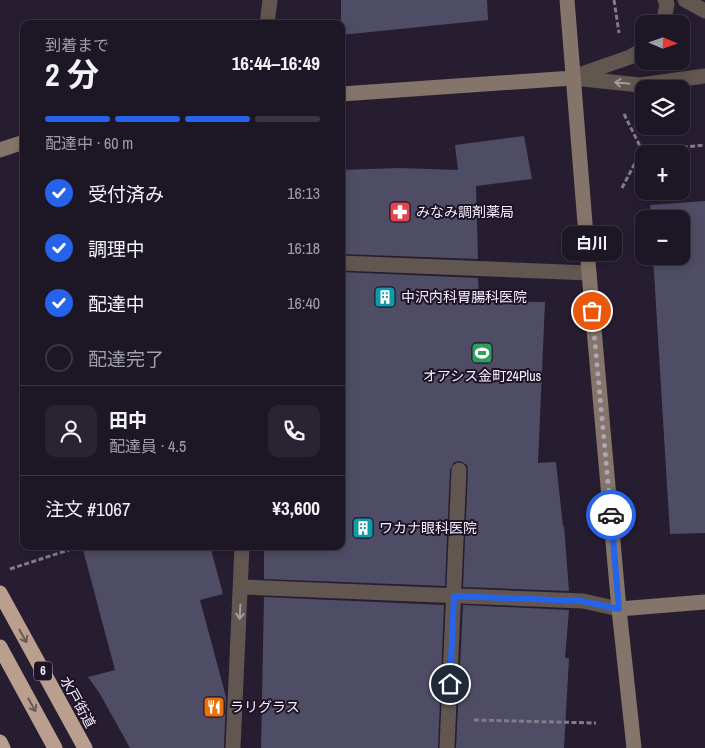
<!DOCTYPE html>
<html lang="ja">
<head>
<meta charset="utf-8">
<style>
  :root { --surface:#1d1625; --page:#2a2332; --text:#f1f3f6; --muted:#a09fa7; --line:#3b3542; --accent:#2563eb }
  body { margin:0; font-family:"Archivo Narrow","Noto Sans JP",sans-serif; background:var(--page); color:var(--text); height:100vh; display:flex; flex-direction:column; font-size:19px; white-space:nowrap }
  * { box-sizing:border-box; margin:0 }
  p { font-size:16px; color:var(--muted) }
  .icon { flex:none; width:28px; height:28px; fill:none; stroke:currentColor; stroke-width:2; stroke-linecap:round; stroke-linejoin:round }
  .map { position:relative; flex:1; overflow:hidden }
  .side { position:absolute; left:20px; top:20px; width:325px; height:530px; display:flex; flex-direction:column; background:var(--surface); border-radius:10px; box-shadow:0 2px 8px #0003,0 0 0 1px var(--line) }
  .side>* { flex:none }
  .needle { width:32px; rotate:92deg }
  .controls { position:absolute; left:635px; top:15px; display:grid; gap:10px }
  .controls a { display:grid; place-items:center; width:55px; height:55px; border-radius:10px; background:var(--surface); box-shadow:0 2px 8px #0003,0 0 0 1px var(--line); font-size:25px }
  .pin { position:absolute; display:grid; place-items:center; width:42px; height:42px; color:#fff; margin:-21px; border:2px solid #fff; border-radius:50%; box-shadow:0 1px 5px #0007 }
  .courier { position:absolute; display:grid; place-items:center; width:50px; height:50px; margin:-25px; border:4px solid #2563eb; border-radius:50%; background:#fff; color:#222; box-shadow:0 1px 6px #0007 }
  .bubble { position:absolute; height:35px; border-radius:10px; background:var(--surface); box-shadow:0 2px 8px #0003,0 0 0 1px var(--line); font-size:16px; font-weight:700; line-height:35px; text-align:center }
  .summary em { font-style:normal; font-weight:700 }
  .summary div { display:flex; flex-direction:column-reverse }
  .summary { display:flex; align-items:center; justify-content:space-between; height:85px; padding:0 25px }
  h1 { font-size:32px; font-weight:700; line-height:38px }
  .bar { display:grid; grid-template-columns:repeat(4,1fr); gap:8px 5px; align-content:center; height:60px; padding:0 25px }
  .bar i { height:6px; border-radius:4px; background:var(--line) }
  .bar .on { background:var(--accent) }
  .bar p { grid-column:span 4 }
  .line { display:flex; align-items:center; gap:12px; padding:0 25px; border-top:1px solid var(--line) }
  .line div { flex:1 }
  .round { display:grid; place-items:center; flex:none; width:52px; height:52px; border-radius:10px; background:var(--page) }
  ol { padding:0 25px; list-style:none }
  li { display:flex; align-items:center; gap:15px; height:55px }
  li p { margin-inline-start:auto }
  li .icon { padding:5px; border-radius:50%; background:var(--accent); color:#fff; stroke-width:4 }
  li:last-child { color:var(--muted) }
  li i { width:28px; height:28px; border:2px solid var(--line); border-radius:50% }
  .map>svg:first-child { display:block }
  .building { fill:#4f4d65 }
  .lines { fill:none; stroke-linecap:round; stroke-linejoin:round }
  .path { stroke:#837a8c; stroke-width:3; stroke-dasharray:5 2.5; stroke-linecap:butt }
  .lane { stroke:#615650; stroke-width:15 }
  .street { stroke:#615650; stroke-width:15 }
  .secondary { stroke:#857469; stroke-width:15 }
  .highway { stroke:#ba9f8e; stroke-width:15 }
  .oneway { stroke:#a49b9e }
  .oneway2 { stroke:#6c595a }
  .done { stroke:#aea6b6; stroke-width:5; stroke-dasharray:0 9 }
  .route { stroke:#2563eb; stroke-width:6 }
  .labels { text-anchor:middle; stroke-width:4; stroke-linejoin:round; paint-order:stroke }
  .shield { fill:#1e1327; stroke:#b6aebe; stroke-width:1 }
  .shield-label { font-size:12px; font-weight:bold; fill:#f7f0fe }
  .poi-label { font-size:14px; fill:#f7f0fe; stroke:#1e1327; text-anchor:start }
  .street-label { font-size:14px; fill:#f7f0fe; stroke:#1e1327 }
</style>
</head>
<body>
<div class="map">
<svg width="705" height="748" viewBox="0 0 705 748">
  <rect width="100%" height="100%" fill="#271d31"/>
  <path class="building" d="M341,0H487L488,20L341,35Z
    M524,136L532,179L476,186L478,259L341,254V170L399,168L458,170L455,145Z
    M705,201V533L670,534L653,256H681V219H651L650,205Z
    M341,272L478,278L479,301L545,302L538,463L556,462L563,526H564L569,591L463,587L468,470L467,465L460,461L454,462L450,470L445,586L264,579V546H341Z
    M82,546H210L223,594L200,600L226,697L224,748H130L100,694L88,677L115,670Z
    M264,597L444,605L438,748H261Z
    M463,605L569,610L565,658H569L564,748H456Z"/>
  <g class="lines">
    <path class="path" d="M614,0L619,33
      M624,114L644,154
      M654,154L663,149L705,145
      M622,188L635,163L644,159
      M10,569L81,546
      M474,720L596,723"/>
    <path class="lane" d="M685,0L705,11
      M663,24L667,4L665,0
      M576,76L630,57L644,49
      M573,78L640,85L705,76
      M341,263L589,273
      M241,587L583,601L619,609
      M447,748L459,470"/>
    <path class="street" d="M267,24L270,0
      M233,748L242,546"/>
    <path class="secondary" d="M567,0L589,273L619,609L634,748
      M341,94L573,78
      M0,150L24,142
      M619,609L705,602"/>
    <path class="highway" d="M0,593L85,748
      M0,647L55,748
      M0,742L3,748"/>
  </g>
  <defs><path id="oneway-shaft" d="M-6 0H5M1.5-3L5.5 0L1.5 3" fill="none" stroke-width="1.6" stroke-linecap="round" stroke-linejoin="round" transform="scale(1.25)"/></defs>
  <g class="oneway">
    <use href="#oneway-shaft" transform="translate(622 83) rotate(-174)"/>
    <use href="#oneway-shaft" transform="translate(240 612) rotate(93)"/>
  </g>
  <g class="oneway2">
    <use href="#oneway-shaft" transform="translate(23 636) rotate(61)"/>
    <use href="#oneway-shaft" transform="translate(32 705) rotate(61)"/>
  </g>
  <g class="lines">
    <path class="done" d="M592,311L611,515"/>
    <path class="route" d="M450,684L454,596L582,601L619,609L611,515"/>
  </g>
  <defs>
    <g id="pharmacy-square" transform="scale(1.125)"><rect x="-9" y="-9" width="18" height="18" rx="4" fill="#e0444e" stroke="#1e1327"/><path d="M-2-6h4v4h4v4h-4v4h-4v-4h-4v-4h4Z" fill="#fff"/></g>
    <g id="building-square" transform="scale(1.125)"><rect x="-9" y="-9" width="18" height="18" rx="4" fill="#0f9aa8" stroke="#1e1327"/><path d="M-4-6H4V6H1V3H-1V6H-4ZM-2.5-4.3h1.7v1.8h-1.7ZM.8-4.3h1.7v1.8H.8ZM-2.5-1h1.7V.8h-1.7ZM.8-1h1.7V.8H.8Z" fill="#fff"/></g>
    <g id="stadium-square" transform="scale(1.125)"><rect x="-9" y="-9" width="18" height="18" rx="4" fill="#2e9e5b" stroke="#1e1327"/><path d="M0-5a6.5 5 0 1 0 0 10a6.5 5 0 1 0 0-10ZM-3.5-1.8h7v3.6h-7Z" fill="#fff"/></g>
    <g id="restaurant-square" transform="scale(1.125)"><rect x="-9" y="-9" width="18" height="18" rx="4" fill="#e8710a" stroke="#1e1327"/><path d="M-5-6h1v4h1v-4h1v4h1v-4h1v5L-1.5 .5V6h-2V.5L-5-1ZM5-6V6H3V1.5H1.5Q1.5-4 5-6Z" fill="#fff"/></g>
  </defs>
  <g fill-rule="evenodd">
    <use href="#pharmacy-square" x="400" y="212"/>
    <use href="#building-square" x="385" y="297"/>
    <use href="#stadium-square" x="482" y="353"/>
    <use href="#building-square" x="363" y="528"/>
    <use href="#restaurant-square" x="214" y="707"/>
  </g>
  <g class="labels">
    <rect class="shield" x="34" y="661.5" width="18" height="19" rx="4"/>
    <g class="shield-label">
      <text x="43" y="675">6</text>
    </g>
    <g class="poi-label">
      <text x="416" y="217">みなみ調剤薬局</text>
      <text x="401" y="302">中沢内科胃腸科医院</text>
      <text x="482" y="381" text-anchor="middle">オアシス金町24Plus</text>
      <text x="379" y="533">ワカナ眼科医院</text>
      <text x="230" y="712">ラリグラス</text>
    </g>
    <g class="street-label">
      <text transform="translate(78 702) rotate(61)" y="5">水戸街道</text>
    </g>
  </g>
</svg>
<div class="controls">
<a><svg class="needle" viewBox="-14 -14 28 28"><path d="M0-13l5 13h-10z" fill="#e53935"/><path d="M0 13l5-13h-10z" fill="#a09fa7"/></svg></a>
<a><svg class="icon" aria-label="layers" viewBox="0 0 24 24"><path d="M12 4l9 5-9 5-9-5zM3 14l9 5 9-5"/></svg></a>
<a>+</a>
<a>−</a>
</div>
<div class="pin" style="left:592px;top:311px;background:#ea580c"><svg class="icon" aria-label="bag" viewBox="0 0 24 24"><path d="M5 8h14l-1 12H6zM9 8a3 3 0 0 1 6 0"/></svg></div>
<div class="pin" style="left:450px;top:684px;background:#1f2937"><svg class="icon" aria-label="home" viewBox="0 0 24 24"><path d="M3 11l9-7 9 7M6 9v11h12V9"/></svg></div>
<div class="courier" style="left:611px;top:515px"><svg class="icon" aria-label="car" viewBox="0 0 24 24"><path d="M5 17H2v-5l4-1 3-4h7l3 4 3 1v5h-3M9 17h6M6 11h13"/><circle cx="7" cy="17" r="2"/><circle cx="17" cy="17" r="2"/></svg></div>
<div class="bubble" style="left:562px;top:226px;width:60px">白川</div>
<section class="side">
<div class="summary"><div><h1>2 分</h1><p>到着まで</p></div><em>16:44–16:49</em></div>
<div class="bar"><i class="on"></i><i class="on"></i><i class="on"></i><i></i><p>配達中 · 60 m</p></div>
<ol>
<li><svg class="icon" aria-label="check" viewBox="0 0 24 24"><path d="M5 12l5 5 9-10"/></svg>受付済み<p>16:13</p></li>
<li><svg class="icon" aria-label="check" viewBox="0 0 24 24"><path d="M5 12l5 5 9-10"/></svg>調理中<p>16:18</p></li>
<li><svg class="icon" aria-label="check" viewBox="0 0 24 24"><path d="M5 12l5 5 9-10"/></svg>配達中<p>16:40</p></li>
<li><i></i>配達完了</li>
</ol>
<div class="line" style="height:90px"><a class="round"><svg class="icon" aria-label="person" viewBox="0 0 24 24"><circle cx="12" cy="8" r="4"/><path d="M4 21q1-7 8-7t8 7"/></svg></a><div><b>田中</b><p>配達員 · 4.5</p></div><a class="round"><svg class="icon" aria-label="phone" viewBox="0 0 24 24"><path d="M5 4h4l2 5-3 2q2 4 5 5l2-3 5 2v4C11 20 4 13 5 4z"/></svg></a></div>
<div class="line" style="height:65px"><div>注文 #1067</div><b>¥3,600</b></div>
</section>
</div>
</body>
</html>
